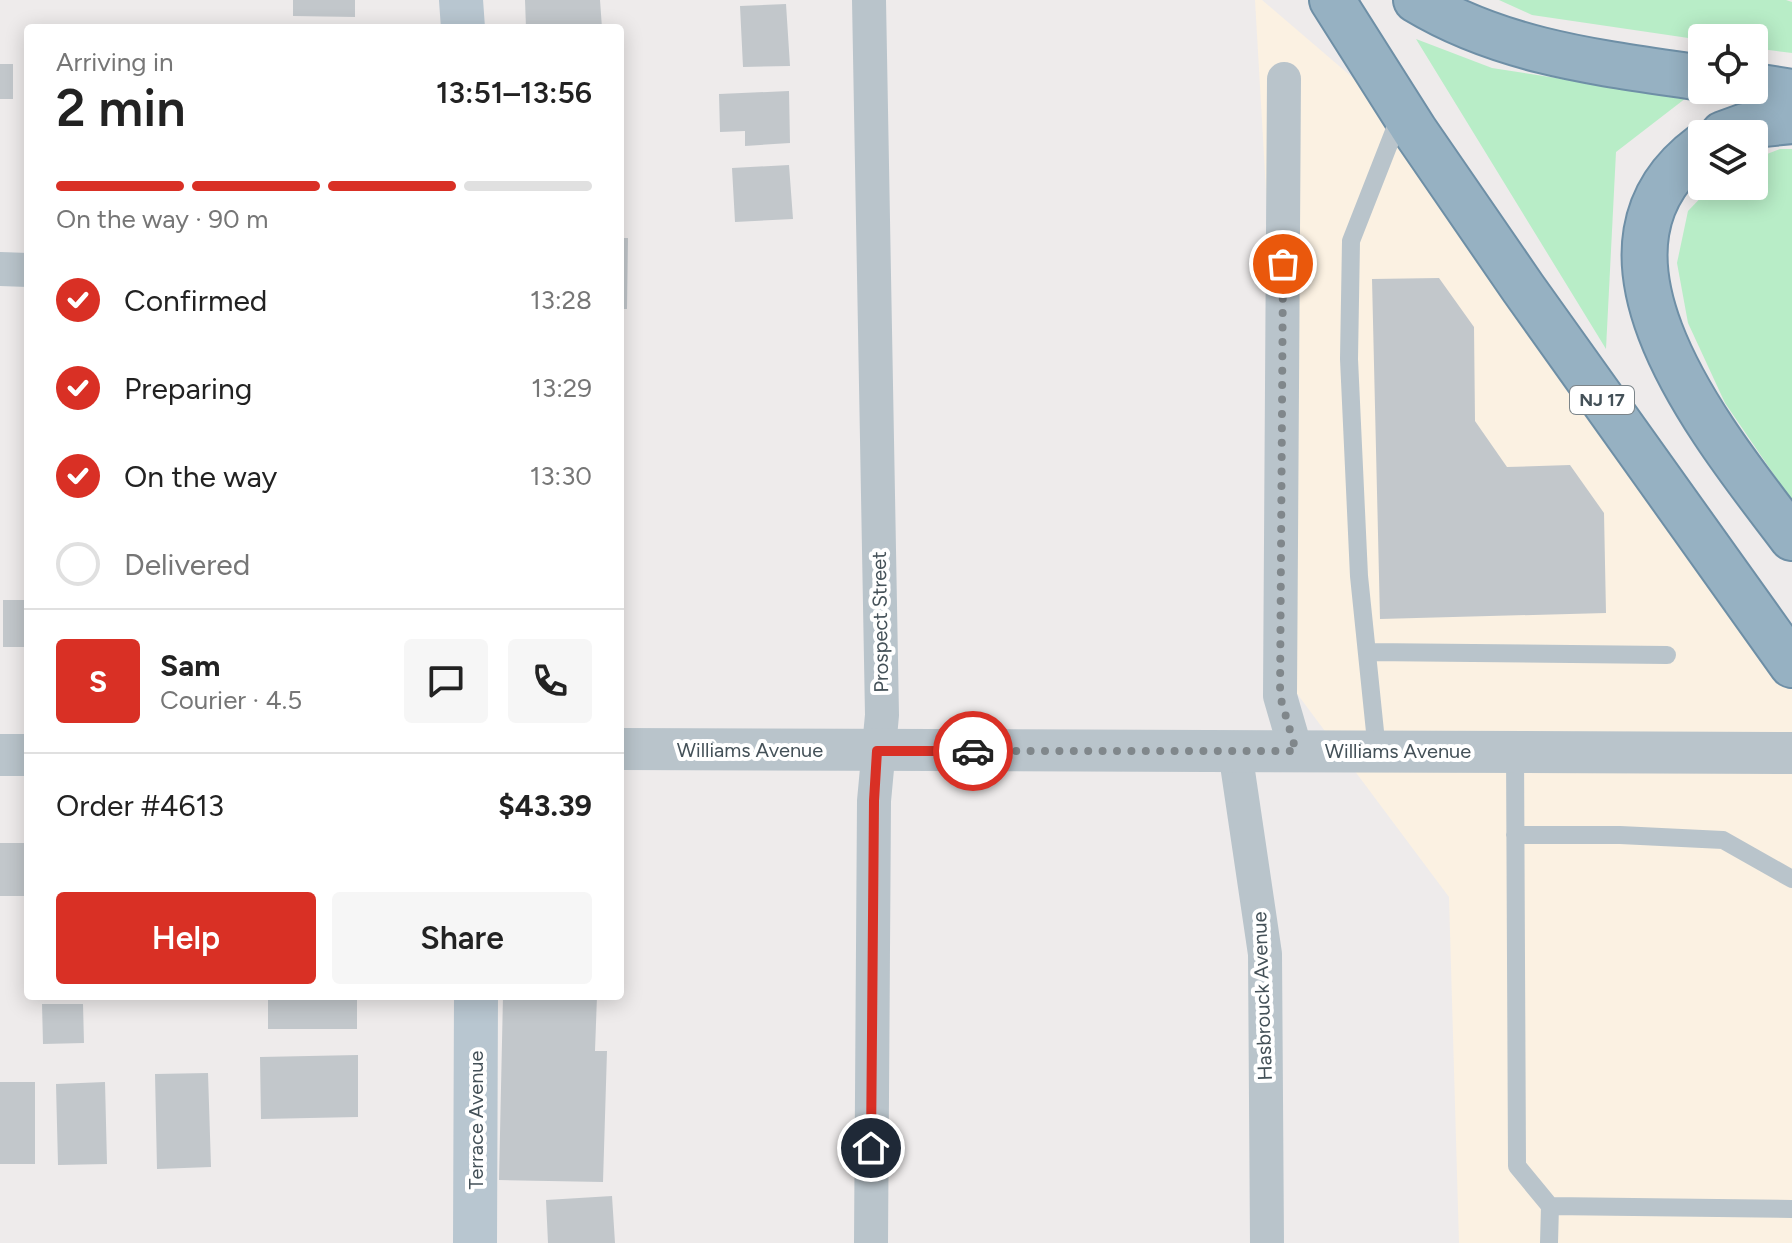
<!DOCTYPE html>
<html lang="en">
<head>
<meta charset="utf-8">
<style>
  :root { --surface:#fff; --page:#f6f6f6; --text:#222; --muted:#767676; --line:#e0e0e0; --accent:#d93025 }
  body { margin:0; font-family:Figtree,sans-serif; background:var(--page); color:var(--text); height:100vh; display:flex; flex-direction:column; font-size:30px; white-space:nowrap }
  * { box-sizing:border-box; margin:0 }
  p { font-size:26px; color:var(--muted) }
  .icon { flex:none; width:44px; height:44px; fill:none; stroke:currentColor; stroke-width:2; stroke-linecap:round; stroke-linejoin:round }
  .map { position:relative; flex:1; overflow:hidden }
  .drawer { position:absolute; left:24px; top:24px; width:600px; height:976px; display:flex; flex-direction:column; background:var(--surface); border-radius:8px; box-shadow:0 4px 20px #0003 }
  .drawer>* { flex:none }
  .fabs { position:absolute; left:1688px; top:24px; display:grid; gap:16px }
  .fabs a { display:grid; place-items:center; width:80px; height:80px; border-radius:8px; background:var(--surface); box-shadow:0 4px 20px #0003; font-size:40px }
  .pin { position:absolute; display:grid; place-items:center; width:68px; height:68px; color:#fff; margin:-34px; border:4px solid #fff; border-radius:50%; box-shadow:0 2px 8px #0007 }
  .courier { position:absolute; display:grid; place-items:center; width:80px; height:80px; margin:-40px; border:6px solid #d93025; border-radius:50%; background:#fff; color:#222; box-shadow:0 2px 10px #0007 }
  .head em { font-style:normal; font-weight:600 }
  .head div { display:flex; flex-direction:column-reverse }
  .head { display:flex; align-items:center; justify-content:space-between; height:136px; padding:0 32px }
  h1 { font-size:52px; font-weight:600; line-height:60px }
  .bar { display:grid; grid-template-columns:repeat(4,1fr); gap:12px 8px; align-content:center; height:96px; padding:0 32px }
  .bar i { height:10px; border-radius:6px; background:var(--line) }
  .bar .current { background:var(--accent) }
  .bar p { grid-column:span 4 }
  .line { display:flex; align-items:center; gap:20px; padding:0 32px; border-top:2px solid var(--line) }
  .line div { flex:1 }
  .round { display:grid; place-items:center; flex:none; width:84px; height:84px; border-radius:8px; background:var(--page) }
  ol { padding:0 32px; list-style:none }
  li { display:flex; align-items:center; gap:24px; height:88px }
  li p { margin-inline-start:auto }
  li .icon { padding:8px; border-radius:50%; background:var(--accent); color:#fff; stroke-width:4 }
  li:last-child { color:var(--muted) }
  li i { width:44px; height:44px; border:4px solid var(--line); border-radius:50% }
  .button { display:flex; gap:16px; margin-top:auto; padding:16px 32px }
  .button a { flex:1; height:92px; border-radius:8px; background:var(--accent); color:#fff; font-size:32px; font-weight:600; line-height:92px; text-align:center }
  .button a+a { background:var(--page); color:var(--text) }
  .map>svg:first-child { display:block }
  .commercial { fill:#fbf1e2 }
  .green { fill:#b8edc7 }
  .building { fill:#c2c7cb }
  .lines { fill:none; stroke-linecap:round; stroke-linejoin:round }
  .trunk-casing { stroke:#6e8fa6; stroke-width:48 }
  .service { stroke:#b9c4cb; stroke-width:18 }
  .minor { stroke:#b9c4cb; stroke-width:34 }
  .tertiary { stroke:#b9c4cb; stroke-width:42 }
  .secondary { stroke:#b8c6d0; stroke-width:44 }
  .trunk { stroke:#96b1c2; stroke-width:44 }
  .done { stroke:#80878b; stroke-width:8; stroke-dasharray:0 14.4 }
  .route { stroke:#d93025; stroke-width:10 }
  .labels { text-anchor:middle; stroke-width:8; stroke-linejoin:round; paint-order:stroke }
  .shield { fill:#fff; stroke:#7c858a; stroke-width:2 }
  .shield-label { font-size:18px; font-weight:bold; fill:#445158 }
  .street-label { font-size:20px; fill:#445158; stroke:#fff }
</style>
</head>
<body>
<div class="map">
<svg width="1792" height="1243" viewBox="0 0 1792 1243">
  <rect width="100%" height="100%" fill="#eeebeb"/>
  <path class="commercial" d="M1255,0H1262L1415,131L1792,663V1243H1459L1449,897L1295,691Z"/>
  <path class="green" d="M1499,0H1786L1792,2V53L1754,48V38H1702V40L1532,15Z
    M1416,39L1492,68L1686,98L1616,152L1606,349Z
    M1780,149H1792V501L1725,403L1688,323L1677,263L1688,211L1712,186H1754V159Z"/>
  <path class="building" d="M293,0H355V17L293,16Z
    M525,0H600L602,28H526Z
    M786,4L790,66L743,67L740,6Z
    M0,64H13V99H0Z
    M789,91L790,143L745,146V131L720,132L719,94Z
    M789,165L793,219L735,222L732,168Z
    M620,238H628L627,309H620Z
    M1439,278L1474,327L1475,421L1507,467L1570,465L1604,513L1606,613L1380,619L1372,279Z
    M3,600H28V647H3Z
    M0,843H28V896H0Z
    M268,996H357V1029H268Z
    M503,996H597L595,1051H607L603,1182L499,1180Z
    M42,1004H83L84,1043L43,1044Z
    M358,1055V1117L261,1119L260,1057Z
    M208,1073L211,1167L157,1169L155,1074Z
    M0,1082H35V1164H0Z
    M105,1082L107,1164L58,1165L56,1084Z
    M612,1196L615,1243H548L546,1200Z"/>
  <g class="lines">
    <g class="trunk-casing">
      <path id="trunk" d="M1332,0L1415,131L1523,288L1792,665
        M1416,0C1504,53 1602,63 1702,78
        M1754,86L1792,92
        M1723,134L1745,126L1792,121
        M1702,146C1559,252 1719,441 1792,538"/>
    </g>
    <path class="service" d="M1367,652L1667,655
      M1515,750L1517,1166L1550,1206
      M1377,751L1359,576L1349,359L1351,241L1400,116
      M1515,835H1620L1723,840L1792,879
      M1549,1243L1550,1206L1792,1209"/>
    <path class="minor" d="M869,0L882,715L874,801L871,1243
      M1284,79L1280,696L1296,751
      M0,269L28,270
      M1235,751L1265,954L1267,1243"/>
    <path class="tertiary" d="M620,749L1792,753
      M0,755H28"/>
    <path class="secondary" d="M461,0L463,28
      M475,1243L476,996"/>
    <use href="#trunk" class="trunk"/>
  </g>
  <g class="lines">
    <path class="done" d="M973,751H1296L1280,696L1283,264"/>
    <path class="route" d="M871,1148L874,801L877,751H973"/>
  </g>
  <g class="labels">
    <rect class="shield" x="1570" y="386" width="64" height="28" rx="6"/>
    <g class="shield-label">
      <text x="1602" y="406">NJ 17</text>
    </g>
    <g class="street-label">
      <text transform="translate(880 622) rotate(-91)" y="7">Prospect Street</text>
      <text x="750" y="757">Williams Avenue</text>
      <text x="1398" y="758">Williams Avenue</text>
      <text transform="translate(1262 996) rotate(-92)" y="7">Hasbrouck Avenue</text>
      <text transform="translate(476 1120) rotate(-90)" y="7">Terrace Avenue</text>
    </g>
  </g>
</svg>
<div class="fabs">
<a><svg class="icon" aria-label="locate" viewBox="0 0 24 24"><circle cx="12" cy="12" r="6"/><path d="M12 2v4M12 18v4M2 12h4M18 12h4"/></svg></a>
<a><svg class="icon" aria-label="layers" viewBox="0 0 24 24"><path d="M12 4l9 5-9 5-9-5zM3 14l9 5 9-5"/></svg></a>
</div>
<div class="pin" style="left:1283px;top:264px;background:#ea580c"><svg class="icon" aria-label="bag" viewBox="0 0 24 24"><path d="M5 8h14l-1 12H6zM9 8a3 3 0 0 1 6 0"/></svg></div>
<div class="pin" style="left:871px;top:1148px;background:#1f2937"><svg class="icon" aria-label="home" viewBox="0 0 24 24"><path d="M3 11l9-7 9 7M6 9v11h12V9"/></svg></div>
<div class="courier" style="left:973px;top:751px"><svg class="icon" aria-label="car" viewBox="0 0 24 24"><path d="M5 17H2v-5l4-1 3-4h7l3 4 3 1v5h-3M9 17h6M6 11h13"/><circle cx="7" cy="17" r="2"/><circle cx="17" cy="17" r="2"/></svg></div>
<section class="drawer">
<div class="head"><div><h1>2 min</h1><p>Arriving in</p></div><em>13:51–13:56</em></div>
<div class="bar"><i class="current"></i><i class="current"></i><i class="current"></i><i></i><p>On the way · 90 m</p></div>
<ol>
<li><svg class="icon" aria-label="check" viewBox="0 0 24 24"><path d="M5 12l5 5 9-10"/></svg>Confirmed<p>13:28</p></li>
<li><svg class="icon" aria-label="check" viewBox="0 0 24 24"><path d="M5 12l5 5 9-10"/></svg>Preparing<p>13:29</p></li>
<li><svg class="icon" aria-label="check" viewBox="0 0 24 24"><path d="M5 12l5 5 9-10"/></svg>On the way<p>13:30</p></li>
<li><i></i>Delivered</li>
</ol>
<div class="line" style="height:144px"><b class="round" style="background:var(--accent);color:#fff">S</b><div><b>Sam</b><p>Courier · 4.5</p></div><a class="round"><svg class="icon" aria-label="chat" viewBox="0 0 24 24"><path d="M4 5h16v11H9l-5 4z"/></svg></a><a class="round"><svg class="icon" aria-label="phone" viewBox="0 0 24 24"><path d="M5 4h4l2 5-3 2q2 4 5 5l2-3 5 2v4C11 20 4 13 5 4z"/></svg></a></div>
<div class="line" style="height:104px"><div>Order #4613</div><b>$43.39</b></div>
<div class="button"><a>Help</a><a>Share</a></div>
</section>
</div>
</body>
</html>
